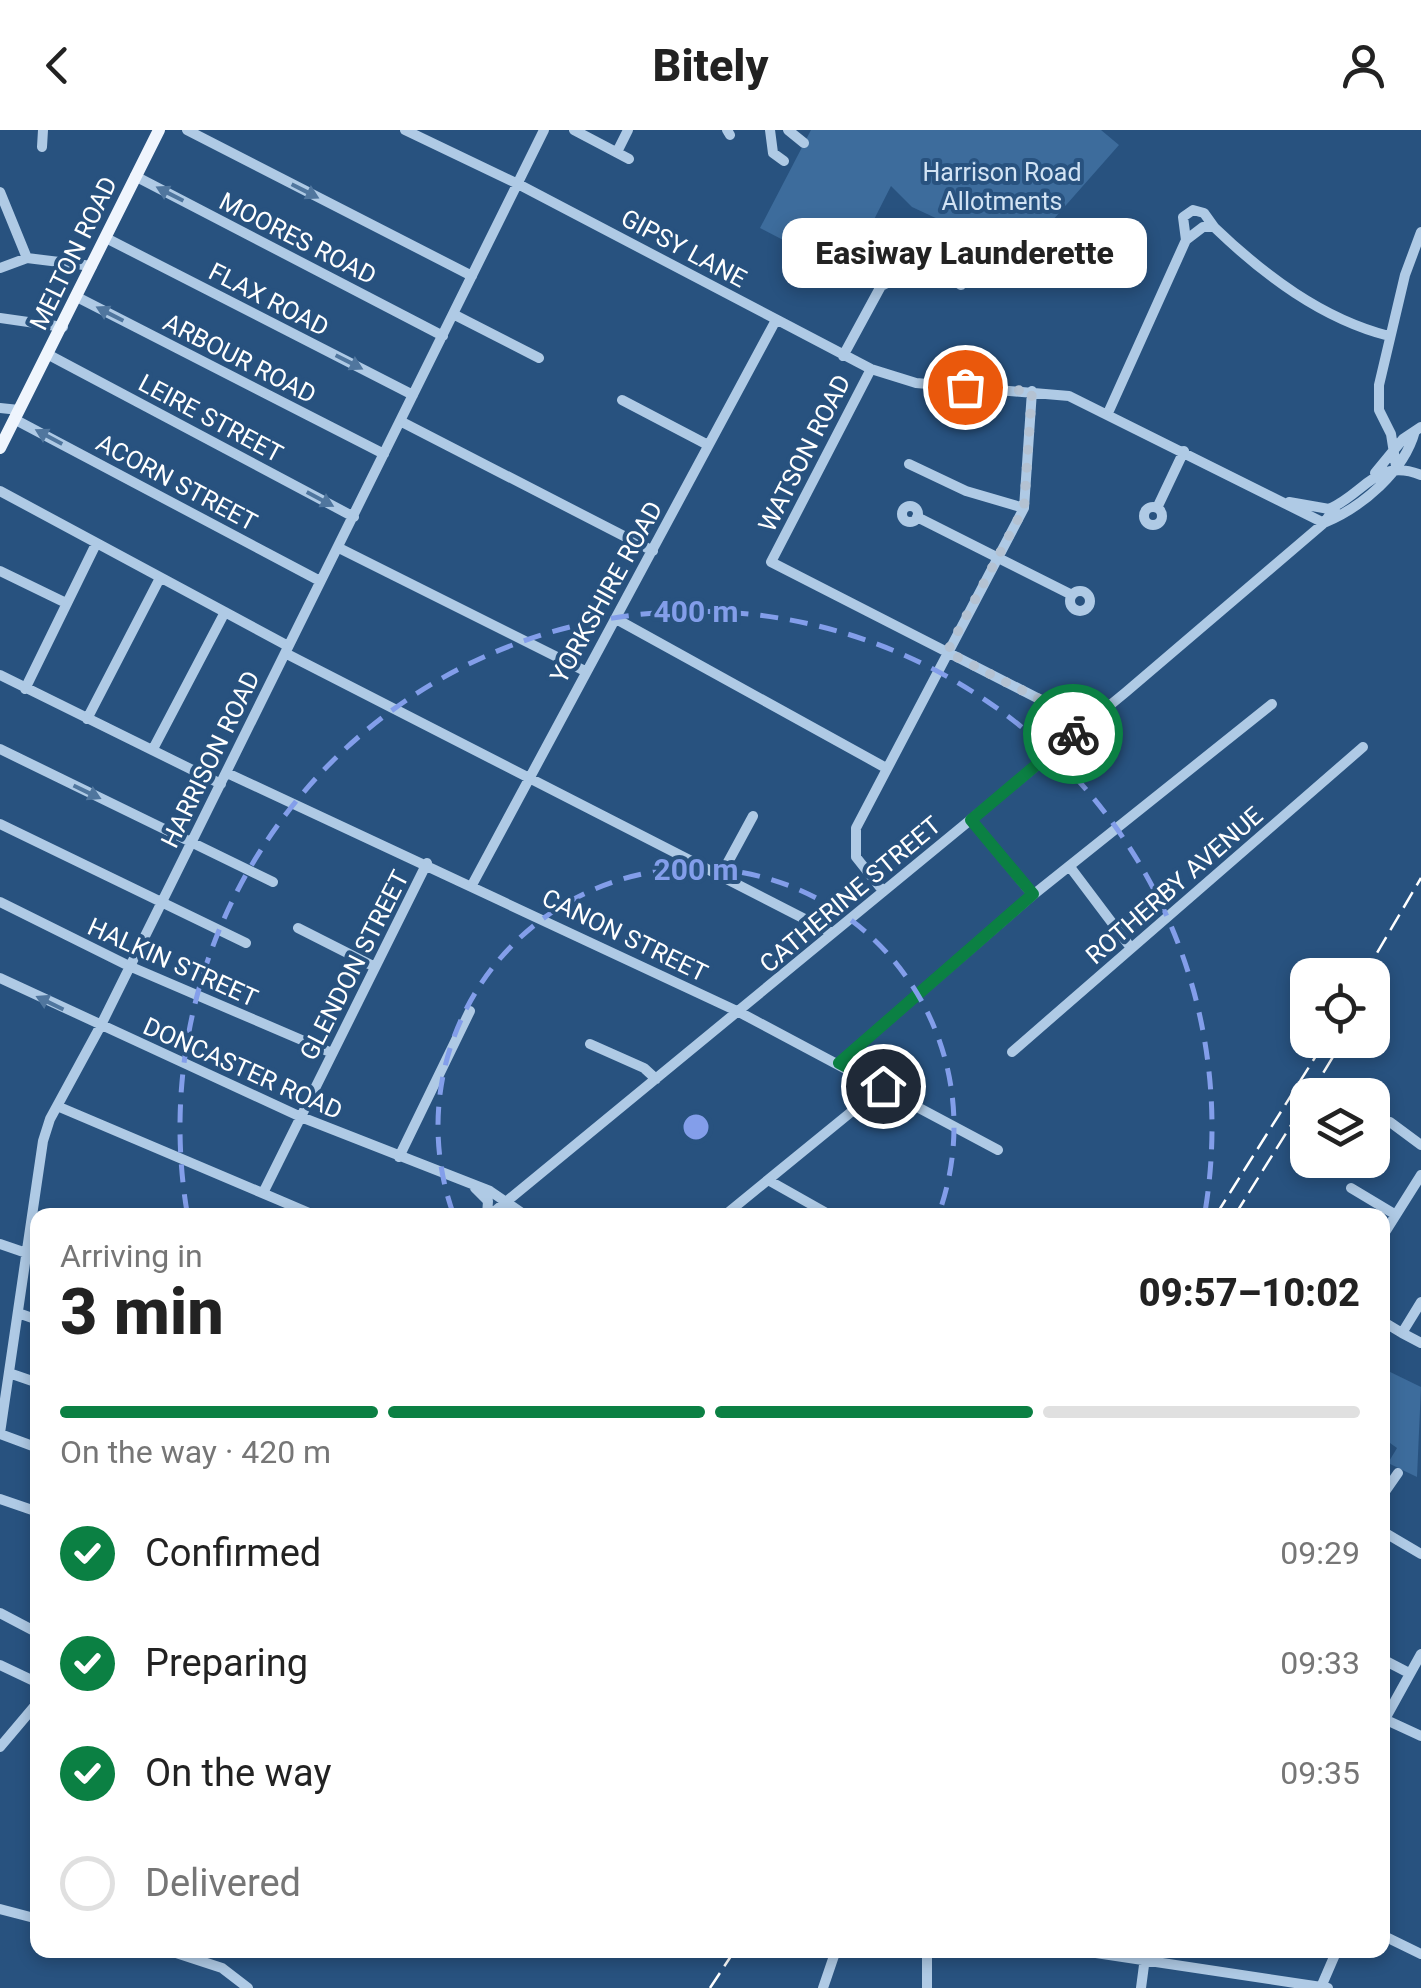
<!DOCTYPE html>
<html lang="en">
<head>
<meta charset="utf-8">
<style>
  :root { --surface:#fff; --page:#f6f6f6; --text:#222; --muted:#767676; --line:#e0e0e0; --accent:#0b8043 }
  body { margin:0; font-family:Roboto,sans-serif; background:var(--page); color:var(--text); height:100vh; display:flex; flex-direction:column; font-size:38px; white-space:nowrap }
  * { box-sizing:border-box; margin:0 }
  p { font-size:32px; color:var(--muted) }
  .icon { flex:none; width:55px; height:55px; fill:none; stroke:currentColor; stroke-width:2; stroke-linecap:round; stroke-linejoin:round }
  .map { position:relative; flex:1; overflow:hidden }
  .side { position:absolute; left:30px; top:1078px; width:1360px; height:750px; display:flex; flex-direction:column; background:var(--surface); border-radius:20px; box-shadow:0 5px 15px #0003 }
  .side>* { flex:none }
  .tools { position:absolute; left:1290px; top:828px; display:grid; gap:20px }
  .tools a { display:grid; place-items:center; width:100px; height:100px; border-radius:20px; background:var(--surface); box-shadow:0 5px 15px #0003; font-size:50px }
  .pin { position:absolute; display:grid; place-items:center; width:85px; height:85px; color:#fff; margin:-42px; border:5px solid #fff; border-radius:50%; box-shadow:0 2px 10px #0007 }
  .courier { position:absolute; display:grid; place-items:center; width:100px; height:100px; margin:-50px; border:8px solid #0b8043; border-radius:50%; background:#fff; color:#222; box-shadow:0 2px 12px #0007 }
  .bubble { position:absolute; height:70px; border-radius:20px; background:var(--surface); box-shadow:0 5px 15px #0003; font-size:32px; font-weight:800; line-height:70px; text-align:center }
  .overview em { font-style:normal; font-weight:800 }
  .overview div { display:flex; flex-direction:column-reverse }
  .overview { display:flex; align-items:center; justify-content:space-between; height:170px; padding:0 30px }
  h1 { font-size:65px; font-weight:800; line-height:75px }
  .bar { display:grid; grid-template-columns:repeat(4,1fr); gap:15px 10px; align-content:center; height:120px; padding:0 30px }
  .bar i { height:12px; border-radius:8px; background:var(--line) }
  .bar .current { background:var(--accent) }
  .bar p { grid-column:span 4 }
  ol { padding:0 30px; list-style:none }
  li { display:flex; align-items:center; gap:30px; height:110px }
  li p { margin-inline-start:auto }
  li .icon { padding:10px; border-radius:50%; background:var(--accent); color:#fff; stroke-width:4 }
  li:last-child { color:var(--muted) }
  li i { width:55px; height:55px; border:5px solid var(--line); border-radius:50% }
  header { display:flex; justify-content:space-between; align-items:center; height:130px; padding:0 30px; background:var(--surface); font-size:45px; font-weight:800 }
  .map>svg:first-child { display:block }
  .green { fill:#3d6c9c }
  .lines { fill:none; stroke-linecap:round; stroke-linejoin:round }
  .minor { stroke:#afcae5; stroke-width:10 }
  .major { stroke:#eff5fd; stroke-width:12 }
  .rail { stroke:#fff; stroke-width:2.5; stroke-dasharray:18 8; stroke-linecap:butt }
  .oneway { fill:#50769e }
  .done { stroke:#b4c2d2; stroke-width:10; stroke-dasharray:0 18 }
  .route { stroke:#0b8043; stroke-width:12 }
  .ring { fill:none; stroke:#839eea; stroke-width:5; stroke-dasharray:18 12 }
  .labels { text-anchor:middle; stroke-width:8; stroke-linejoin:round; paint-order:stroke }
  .park-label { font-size:25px; fill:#d2e3f4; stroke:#28527f }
  .street-label { font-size:25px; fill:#fff; stroke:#28527f }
  .centre { fill:#839eea; stroke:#28527f; stroke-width:5 }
  .ring-label { font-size:30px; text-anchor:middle; font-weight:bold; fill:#839eea; stroke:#28527f; stroke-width:8; stroke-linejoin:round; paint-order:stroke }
</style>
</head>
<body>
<header><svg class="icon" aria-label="back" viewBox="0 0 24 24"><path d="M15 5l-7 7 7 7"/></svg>Bitely<svg class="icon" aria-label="person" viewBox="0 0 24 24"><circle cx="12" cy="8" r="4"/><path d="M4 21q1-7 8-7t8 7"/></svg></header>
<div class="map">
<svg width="1421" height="1858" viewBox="0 0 1421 1858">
  <rect width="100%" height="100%" fill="#28527f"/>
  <path class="green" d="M811,0H1101L1119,15L1052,91L1028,131L912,77L891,56L853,131L816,114L810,124L760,98Z
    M1382,1238L1421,1257L1417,1347L1388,1333L1397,1318L1383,1308Z"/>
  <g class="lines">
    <path class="minor" d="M187,0L472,146
      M405,0L518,54L871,239L916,253L1069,266L1324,393C1362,377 1404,342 1415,301
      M574,0L629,29
      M727,0L730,5
      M770,0L773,23L784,31
      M788,0L804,13
      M42,17L43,0
      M617,22L628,0
      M135,46L443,206
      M0,62L27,128
      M106,108L413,265
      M1186,110L1183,87L1193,80L1204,83L1214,97
      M0,138L27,128L92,136
      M77,167L384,324
      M453,184L539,228
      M0,188L63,197
      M49,225L354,387
      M843,226L881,156L927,134L961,155
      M871,239L771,432L1086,593
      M622,270L708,315
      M0,278L19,280
      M1108,283L1186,110L1203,97H1214C1264,145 1322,189 1389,206
      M14,289L320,451
      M400,291L653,421
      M909,334L966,361L1024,378
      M1396,336L1391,304L1379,280V255L1405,145L1421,102
      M1375,343L1403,309L1421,297
      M0,361L288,516
      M1289,372L1329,379C1365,363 1377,327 1421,345
      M902 384a8 8 0 1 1 16 0a8 8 0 1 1-16 0Z
      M1144 386a9 9 0 1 1 18 0a9 9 0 1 1-18 0Z
      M1157,378L1184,321
      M917,387L1072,465
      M339,418L585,541
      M0,441L66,473
      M1070 471a10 10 0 1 1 20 0a10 10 0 1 1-20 0Z
      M618,490L886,638
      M285,523L832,803
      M0,545L221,654
      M25,559L96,414
      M87,589L160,448
      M0,619L273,752
      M153,619L225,482
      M227,643L739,882L998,1020
      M971,690L1033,765
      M0,694L246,813
      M1070,737L1131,818
      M721,745L753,686
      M472,755L776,190
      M883,761L856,727V698L1024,378L1032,261
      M0,772L129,836L332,923
      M298,798L375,837
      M0,848L301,987L490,1061L525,1085
      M590,914L644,938L656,949
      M1012,922L1363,617
      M839,933L1033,765L1272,574
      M57,976L314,1085
      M1390,992L1421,1015
      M399,1027L470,881
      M768,1050L830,1085
      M475,1058L488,1071L487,1085
      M1351,1058L1396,1085
      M263,1063L427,733
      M490,1085L1126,562L1324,393L1336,376
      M725,1085L883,956
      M1382,1107L1421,1045
      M0,1114L38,1127
      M1421,1172L1402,1203L1421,1213
      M18,1183L38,1190
      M1382,1191L1402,1203
      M9,1243L38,1253
      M0,1303L43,1011L50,989L100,897L544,0
      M0,1304L38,1318
      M1382,1366L1398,1343
      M0,1369L38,1382
      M1382,1401L1421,1424
      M0,1483L38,1503
      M1382,1529L1409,1543
      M0,1535L38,1553
      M1382,1588L1421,1606
      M1385,1589L1421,1524
      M0,1617L38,1572
      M0,1779L38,1789
      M1382,1805L1421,1824
      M167,1820L222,1838L248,1858
      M927,1820V1858
      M1076,1820L1328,1858
      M1321,1857L1337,1820
      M823,1858L836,1820
      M1141,1858L1146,1820"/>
    <path class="major" d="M0,318L159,0"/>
    <path class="rail" d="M1364,845L1421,748
      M1310,965L1343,910
      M1216,1085L1326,910
      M1235,1085L1308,968
      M710,1858L735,1820"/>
  </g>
  <defs><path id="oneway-solid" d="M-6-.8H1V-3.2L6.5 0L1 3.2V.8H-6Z" transform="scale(2.5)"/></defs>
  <g class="oneway">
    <use href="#oneway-solid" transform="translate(305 61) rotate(27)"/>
    <use href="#oneway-solid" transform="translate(170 64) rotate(-153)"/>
    <use href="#oneway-solid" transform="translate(110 184) rotate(-153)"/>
    <use href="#oneway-solid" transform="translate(349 232) rotate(27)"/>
    <use href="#oneway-solid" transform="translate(49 307) rotate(-152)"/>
    <use href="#oneway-solid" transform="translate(320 369) rotate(28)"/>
    <use href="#oneway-solid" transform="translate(87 662) rotate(26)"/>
    <use href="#oneway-solid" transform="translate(50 873) rotate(-154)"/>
  </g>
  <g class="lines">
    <path class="done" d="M965,257L1032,261L1024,378L947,522L1086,593L1073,604"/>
    <path class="route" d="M883,956L839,933L1033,764L971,690L1073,604"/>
  </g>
  <g class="ring">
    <path d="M453 1083A258 258 0 1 1 939 1083"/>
    <path d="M187 1082A516 516 0 1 1 1205 1082"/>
  </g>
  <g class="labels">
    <g class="park-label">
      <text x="1002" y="51">Harrison Road<tspan x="1002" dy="29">Allotments</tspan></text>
    </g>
    <g class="street-label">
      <text transform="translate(298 108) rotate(27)" y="9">MOORES ROAD</text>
      <text transform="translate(684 118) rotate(28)" y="9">GIPSY LANE</text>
      <text transform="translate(73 123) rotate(-64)" y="9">MELTON ROAD</text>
      <text transform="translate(269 169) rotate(27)" y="9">FLAX ROAD</text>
      <text transform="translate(240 228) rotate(27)" y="9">ARBOUR ROAD</text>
      <text transform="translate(211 288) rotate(28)" y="9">LEIRE STREET</text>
      <text transform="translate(804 323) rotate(-63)" y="9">WATSON ROAD</text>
      <text transform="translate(177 352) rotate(28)" y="9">ACORN STREET</text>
      <text transform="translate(606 462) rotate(-61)" y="9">YORKSHIRE ROAD</text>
      <text transform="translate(210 629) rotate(-64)" y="9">HARRISON ROAD</text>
      <text transform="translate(1174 755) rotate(-41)" y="9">ROTHERBY AVENUE</text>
      <text transform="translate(850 764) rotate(-40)" y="9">CATHERINE STREET</text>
      <text transform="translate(625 805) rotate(26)" y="9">CANON STREET</text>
      <text transform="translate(173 832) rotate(24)" y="9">HALKIN STREET</text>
      <text transform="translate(354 835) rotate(-63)" y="9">GLENDON STREET</text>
      <text transform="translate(243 938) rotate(24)" y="9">DONCASTER ROAD</text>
    </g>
  </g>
  <circle cx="696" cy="997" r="15" class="centre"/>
  <g class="ring-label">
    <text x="696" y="492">400 m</text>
    <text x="696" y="750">200 m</text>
  </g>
</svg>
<div class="tools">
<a><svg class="icon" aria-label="locate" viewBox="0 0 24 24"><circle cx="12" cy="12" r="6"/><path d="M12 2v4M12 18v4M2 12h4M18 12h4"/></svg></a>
<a><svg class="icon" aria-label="layers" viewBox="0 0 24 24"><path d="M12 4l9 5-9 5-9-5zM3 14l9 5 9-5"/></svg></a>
</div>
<div class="pin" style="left:965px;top:257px;background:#ea580c"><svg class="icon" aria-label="bag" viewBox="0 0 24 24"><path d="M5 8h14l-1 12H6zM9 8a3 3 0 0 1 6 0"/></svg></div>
<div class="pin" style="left:883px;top:956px;background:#1f2937"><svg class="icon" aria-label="home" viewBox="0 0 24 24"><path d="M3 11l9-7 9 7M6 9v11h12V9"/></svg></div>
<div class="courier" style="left:1073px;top:604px"><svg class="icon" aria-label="bike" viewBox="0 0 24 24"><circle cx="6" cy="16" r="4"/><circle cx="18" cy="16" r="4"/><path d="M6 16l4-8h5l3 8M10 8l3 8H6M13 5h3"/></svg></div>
<div class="bubble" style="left:782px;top:88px;width:365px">Easiway Launderette</div>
<section class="side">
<div class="overview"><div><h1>3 min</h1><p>Arriving in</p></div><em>09:57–10:02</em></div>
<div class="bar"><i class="current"></i><i class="current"></i><i class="current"></i><i></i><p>On the way · 420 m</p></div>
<ol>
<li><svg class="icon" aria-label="check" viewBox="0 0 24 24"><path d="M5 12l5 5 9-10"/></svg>Confirmed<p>09:29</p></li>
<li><svg class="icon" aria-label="check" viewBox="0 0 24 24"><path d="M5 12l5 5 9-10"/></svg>Preparing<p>09:33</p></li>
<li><svg class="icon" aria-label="check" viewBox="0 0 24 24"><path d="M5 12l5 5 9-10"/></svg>On the way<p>09:35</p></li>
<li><i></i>Delivered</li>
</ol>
</section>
</div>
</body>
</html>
